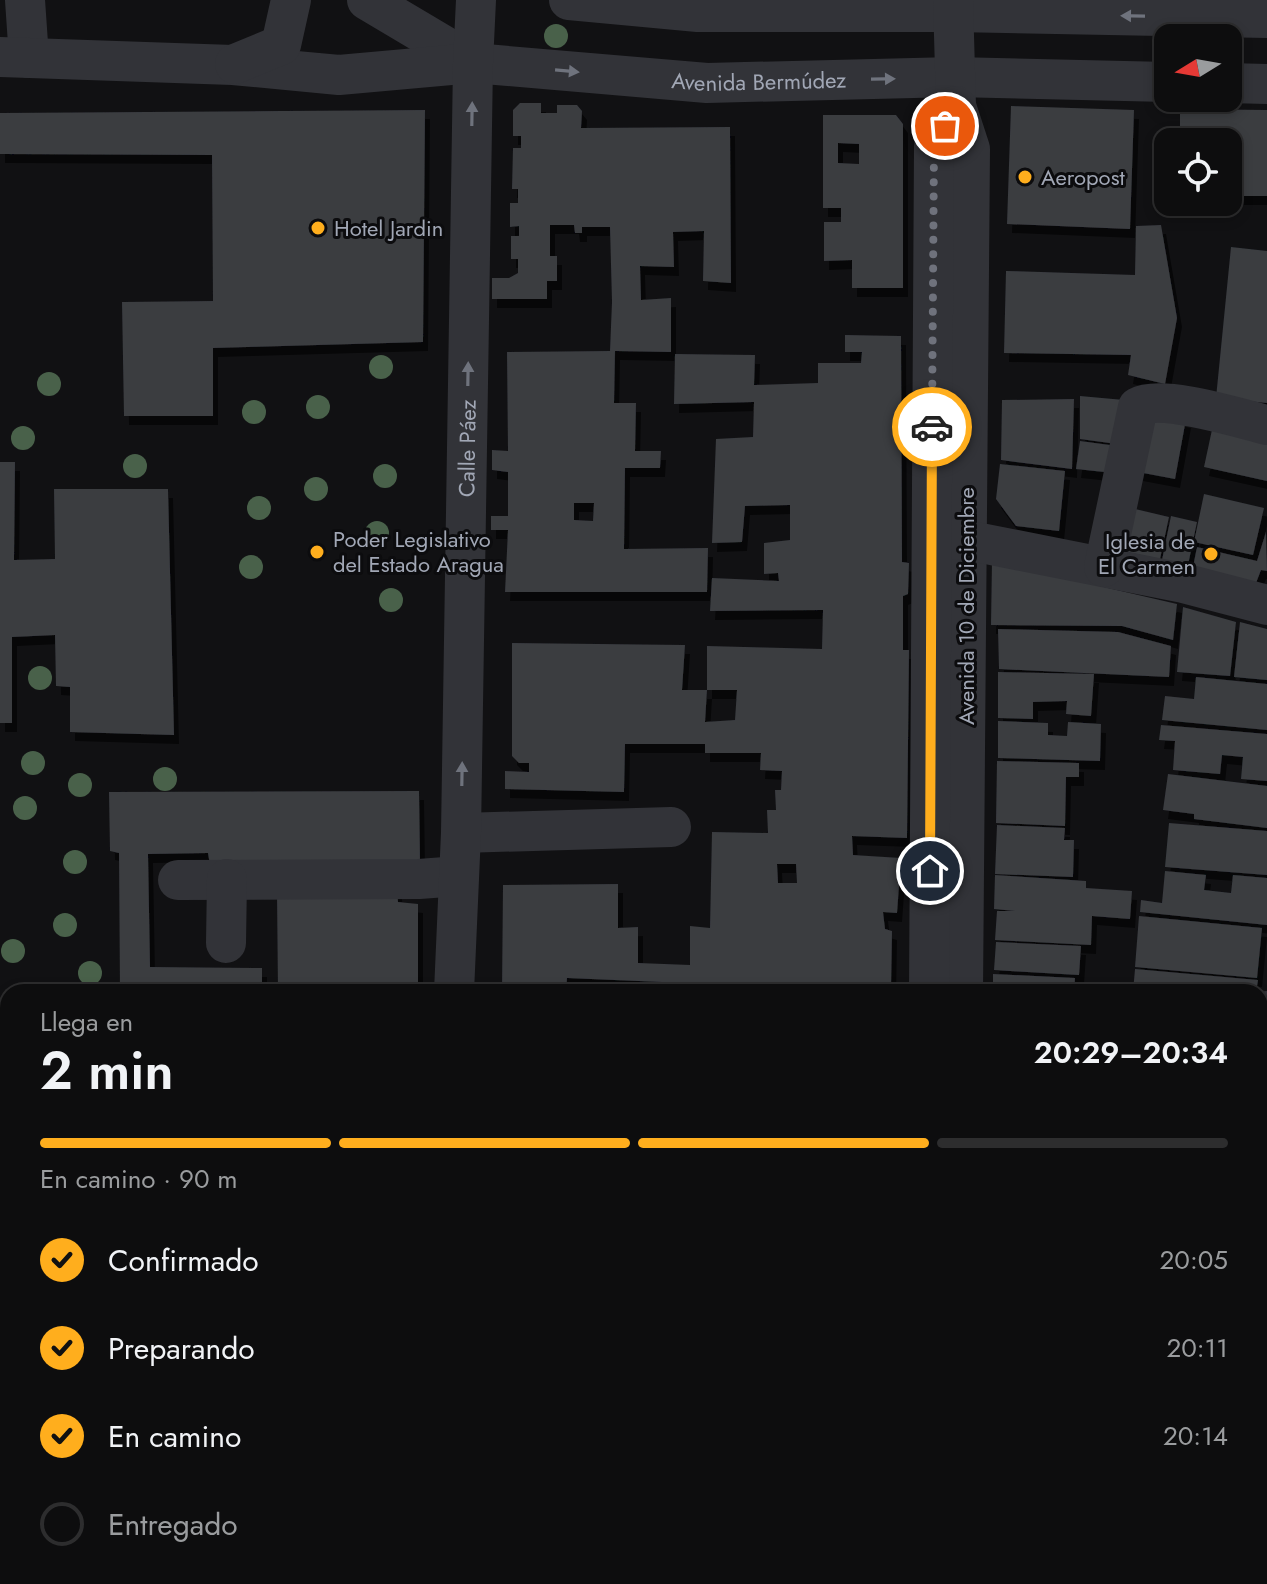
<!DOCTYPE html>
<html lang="es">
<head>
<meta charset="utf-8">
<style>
  :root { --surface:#0d0d0e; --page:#1b1b1c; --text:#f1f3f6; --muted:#9a9c9e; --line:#2d2d2e; --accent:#ffae1d }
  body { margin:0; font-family:Jost,sans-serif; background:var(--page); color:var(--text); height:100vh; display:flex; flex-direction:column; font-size:30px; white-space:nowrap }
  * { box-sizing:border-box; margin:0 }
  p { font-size:26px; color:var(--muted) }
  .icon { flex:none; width:44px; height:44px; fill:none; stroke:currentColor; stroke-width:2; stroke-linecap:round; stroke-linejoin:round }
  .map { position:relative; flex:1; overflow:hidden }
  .sheet { position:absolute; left:0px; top:984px; width:1268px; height:600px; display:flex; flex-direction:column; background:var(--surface); border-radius:24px 24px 0 0; box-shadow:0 4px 12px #0003,0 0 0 2px var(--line) }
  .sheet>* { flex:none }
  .needle { width:52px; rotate:259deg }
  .tools { position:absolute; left:1154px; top:24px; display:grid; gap:16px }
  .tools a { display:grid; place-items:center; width:88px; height:88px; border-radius:16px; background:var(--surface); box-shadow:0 4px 12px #0003,0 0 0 2px var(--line); font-size:40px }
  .pin { position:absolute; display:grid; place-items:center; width:68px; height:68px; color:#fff; margin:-34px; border:4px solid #fff; border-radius:50%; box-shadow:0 2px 8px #0007 }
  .courier { position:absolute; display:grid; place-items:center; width:80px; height:80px; margin:-40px; border:6px solid #ffae1d; border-radius:50%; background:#fff; color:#222; box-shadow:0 2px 10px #0007 }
  .headline em { font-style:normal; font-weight:600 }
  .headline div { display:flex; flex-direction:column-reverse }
  .headline { display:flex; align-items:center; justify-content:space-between; height:136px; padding:0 40px }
  h1 { font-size:52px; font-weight:600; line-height:60px }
  .bar { display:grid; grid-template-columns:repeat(4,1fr); gap:12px 8px; align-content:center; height:96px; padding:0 40px }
  .bar i { height:10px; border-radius:6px; background:var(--line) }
  .bar .selected { background:var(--accent) }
  .bar p { grid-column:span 4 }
  ol { padding:0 40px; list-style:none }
  li { display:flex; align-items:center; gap:24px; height:88px }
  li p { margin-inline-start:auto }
  li .icon { padding:8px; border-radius:50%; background:var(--accent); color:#111; stroke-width:4 }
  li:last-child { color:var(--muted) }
  li i { width:44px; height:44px; border:4px solid var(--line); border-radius:50% }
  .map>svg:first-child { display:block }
  .building { fill:#3a3c41; fill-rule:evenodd; filter:url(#shadow) }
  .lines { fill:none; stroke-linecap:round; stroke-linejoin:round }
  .minor { stroke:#323338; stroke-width:40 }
  .tree { fill:#49614a }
  .oneway { fill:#6f737d }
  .done { stroke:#6f727c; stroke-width:8; stroke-dasharray:0 14.4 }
  .route { stroke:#ffae1d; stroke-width:10 }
  .poi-dot { fill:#ffae1d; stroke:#0c0c0e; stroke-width:3 }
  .labels { text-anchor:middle; stroke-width:6; stroke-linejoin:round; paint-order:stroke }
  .street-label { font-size:22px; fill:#a1a7b5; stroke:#0c0c0e }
  .poi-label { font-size:22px; fill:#a1a7b5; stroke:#0c0c0e; text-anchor:start }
</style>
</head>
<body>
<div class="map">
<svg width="1267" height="1584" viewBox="0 0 1267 1584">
  <defs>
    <filter id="shadow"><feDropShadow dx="5" dy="9" stdDeviation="0" flood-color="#0009"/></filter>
  </defs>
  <rect width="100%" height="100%" fill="#111113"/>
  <path class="building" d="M520,103H541V113H557V105H577L582,111L581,128L730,127L731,283L703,281L704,231L673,232L674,267L640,266L641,300L671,298V352L615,351L614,403H636L635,451H661L660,468H625L624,549L708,548L707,592H505L508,530H491V516H508V472L492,470V450L508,451L507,352L610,351L612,302L610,227H582V233H575L574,225H550V256H557V281H547V299H492V278H509L518,273V259H511V236H519V226L510,227V203H518V189H512L513,148H521V136H513V110ZM574,503H594L593,521L574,520Z
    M1011,106L1134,110L1130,229L1007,224Z
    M1180,109L1267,110V196H1228V142H1180Z
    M425,110L423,342L213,348V416H124L122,302L213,301L212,155L0,154V113Z
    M823,115H896L903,124V288H852V260L824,261V222H841V208H823ZM838,143L859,144V164L838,163Z
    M1161,225L1177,318L1165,384L1128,375L1131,355L1004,353L1006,271L1135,275L1136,226Z
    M1231,247L1267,251V403L1216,398Z
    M845,335L901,336L902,562L909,563L908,594L903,596V650H909L907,838L852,836L853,855L901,858L897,913L883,912L885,929L892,931L891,988L874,987V992H709V984L567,978L566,992H502L503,885L618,884V928L638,927V963L690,965V926L710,928L712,832L768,833L767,810H776L775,790H781L782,771L760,770L761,753H705V744H625L624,792L505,789V771L529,772V763H519L512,756V643L685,645L682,690H707L705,722L735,720L737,690H707V646L822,649L823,610L710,611L712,578L779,581L778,573L764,574V543L790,540V505L745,506L742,542L712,543L716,439L753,437L754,402L674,404L675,354L755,355L754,385L818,383V363H861L862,352H845ZM777,864H796L797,883H778Z
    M1080,396L1124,400L1117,444L1080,439Z
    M1074,399L1072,469L1001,460L1002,400Z
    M1149,412L1186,419L1175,479L1138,472Z
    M1213,425L1267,437V481L1204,467Z
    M1080,441L1117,446L1114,473L1076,469Z
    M0,462H15L14,560L55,559L54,489H168L174,735L70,732V687L56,686L55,635L12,637V723H0Z
    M1000,464L1065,471L1059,531L1016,526L996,499Z
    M1204,494L1264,508L1253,555L1194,542Z
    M1131,508L1169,517L1160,559L1122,551Z
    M1171,516L1197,522L1188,565L1162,560Z
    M1266,532L1267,571L1261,570L1256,583L1193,567L1197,547L1257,561Z
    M992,561L1177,604L1173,640L1122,626L991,625Z
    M1183,607L1236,622L1230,676L1177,672Z
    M1240,622L1267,629V680L1234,677Z
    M998,629L1118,632L1171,646L1169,677L999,669Z
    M998,672L1094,674L1091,716L1066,714L1067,701L1033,702V719L998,718Z
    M1196,677L1267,684V730L1162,720L1165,696L1194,699Z
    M998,721L1048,723V735L1067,736L1068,722L1101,724L1100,761L998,758Z
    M1161,725L1267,734V781L1241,779L1243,757L1222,755L1220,774L1173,770L1175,741L1159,740Z
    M997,761L1079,763V777H1066L1065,826L996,823Z
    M1168,774L1267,786V828L1194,819V814L1163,810Z
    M419,791L420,862L210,865L208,853L148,854L150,967L262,968V992H120L119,853L110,851L109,792Z
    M1169,823L1267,831V875L1165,867Z
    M997,825L1065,828L1064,840H1074L1073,877L995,874Z
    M1165,871L1206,875L1204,890L1231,893L1233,875L1267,878V925L1140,912L1141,900L1162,903Z
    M995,875L1086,881V888L1132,891L1130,919L1092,916L1091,945L995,940L997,911H1015L994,909Z
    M397,890L398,902L418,904V992H278L277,892Z
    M1139,916L1262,928L1257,978L1135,967Z
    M996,942L1081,946L1079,975L994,970Z
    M1135,969L1258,980L1256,992H1133Z
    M993,974L1075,978L1074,992H993Z
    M0,1047H8V1097H0Z
    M0,1251H8V1471H0Z
    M1261,1258L1267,1262V1290L1260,1301Z
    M1260,1346L1267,1350V1434L1262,1442L1260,1441Z
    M1260,1474L1267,1477V1509L1260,1524Z
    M1267,1524V1584H1244L1249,1576H1260V1538Z
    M493,1576H696V1584H493Z
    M991,1576H1106L1105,1584H991Z"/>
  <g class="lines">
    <g class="minor">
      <path d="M25,0L29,58"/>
      <path id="s1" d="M367,0L473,63L707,83L954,77L1168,82"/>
      <path d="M569,0L698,12H954L1267,18"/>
      <path d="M953,0L956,106L970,149L963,992"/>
      <path d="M0,57L233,65L339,75L473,63"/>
      <path d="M235,64L281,45L291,0"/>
      <path d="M1228,83L1267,84"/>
      <path d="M940,538L966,540L1183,583L1267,605"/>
      <path d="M1104,567L1138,407C1162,394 1238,418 1267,425"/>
      <path d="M461,833L671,827"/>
      <path d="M178,880L419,879L459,876"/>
      <path d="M226,943L227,879"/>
      <path id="s2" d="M454,992L461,833L473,63L476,0"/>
      <path d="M929,992L934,146L956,106"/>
      <path d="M1260,1083L1267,1011"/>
      <path d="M0,1155H8"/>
      <path d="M1260,1330L1267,1334"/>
      <path d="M1260,1463L1267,1467"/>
      <path d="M0,1555H8"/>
      <path d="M458,1576L459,1584"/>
      <path d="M417,1584V1576"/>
      <path d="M941,1584V1576"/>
    </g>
  </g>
  <g class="tree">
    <circle cx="556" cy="36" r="12"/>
    <circle cx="381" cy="367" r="12"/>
    <circle cx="49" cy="384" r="12"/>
    <circle cx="318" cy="407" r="12"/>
    <circle cx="254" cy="412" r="12"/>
    <circle cx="23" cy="438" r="12"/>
    <circle cx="135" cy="466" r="12"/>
    <circle cx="385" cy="476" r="12"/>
    <circle cx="316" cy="489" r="12"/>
    <circle cx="259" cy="508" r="12"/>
    <circle cx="377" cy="533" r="12"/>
    <circle cx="251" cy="567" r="12"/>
    <circle cx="391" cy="600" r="12"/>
    <circle cx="40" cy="678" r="12"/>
    <circle cx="33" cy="763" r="12"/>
    <circle cx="165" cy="779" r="12"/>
    <circle cx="80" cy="785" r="12"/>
    <circle cx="25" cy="808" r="12"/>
    <circle cx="75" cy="862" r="12"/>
    <circle cx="65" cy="925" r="12"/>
    <circle cx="13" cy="951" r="12"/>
    <circle cx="90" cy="973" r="12"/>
  </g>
  <defs><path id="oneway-solid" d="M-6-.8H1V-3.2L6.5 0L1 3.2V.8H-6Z" transform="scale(2)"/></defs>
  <g class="oneway">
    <use href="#oneway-solid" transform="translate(1133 16) rotate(-179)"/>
    <use href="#oneway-solid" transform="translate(567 71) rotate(5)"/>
    <use href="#oneway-solid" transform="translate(883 79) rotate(-1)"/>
    <use href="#oneway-solid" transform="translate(472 114) rotate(-89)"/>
    <use href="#oneway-solid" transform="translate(468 374) rotate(-89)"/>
    <use href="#oneway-solid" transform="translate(462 774) rotate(-89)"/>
  </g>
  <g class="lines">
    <path class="done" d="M932,427L934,146L945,126"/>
    <path class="route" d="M930,871L932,427"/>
  </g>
  <g class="poi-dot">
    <circle cx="1025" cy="177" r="8"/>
    <circle cx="318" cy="228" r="8"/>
    <circle cx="317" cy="552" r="8"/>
    <circle cx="1211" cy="554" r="8"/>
  </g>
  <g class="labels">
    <g class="street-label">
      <text dy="8" stroke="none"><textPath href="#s1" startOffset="410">Avenida Bermúdez</textPath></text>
      <text dy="8" stroke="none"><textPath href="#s2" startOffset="544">Calle Páez</textPath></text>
      <text transform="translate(966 606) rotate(-90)" y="8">Avenida 10 de Diciembre</text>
    </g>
    <g class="poi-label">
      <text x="1041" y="185">Aeropost</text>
      <text x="334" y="236">Hotel Jardin</text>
      <text x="333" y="547">Poder Legislativo<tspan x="333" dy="25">del Estado Aragua</tspan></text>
      <text x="1195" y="549" text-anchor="end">Iglesia de<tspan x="1195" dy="25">El Carmen</tspan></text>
    </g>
  </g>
</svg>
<div class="tools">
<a><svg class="needle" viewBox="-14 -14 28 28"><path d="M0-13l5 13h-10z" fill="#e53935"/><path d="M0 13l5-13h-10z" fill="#9a9c9e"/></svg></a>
<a><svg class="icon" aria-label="locate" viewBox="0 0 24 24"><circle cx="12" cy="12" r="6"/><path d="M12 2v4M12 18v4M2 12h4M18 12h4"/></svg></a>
</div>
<div class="pin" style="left:945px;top:126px;background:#ea580c"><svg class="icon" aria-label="bag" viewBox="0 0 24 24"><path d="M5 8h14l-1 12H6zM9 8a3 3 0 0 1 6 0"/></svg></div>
<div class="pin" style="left:930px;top:871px;background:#1f2937"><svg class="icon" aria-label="home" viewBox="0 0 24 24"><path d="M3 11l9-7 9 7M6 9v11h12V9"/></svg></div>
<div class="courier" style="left:932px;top:427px"><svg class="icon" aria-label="car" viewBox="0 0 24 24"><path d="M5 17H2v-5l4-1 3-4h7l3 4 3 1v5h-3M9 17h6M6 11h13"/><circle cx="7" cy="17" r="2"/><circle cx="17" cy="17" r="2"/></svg></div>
<section class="sheet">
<div class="headline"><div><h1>2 min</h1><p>Llega en</p></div><em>20:29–20:34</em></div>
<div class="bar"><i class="selected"></i><i class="selected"></i><i class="selected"></i><i></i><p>En camino · 90 m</p></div>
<ol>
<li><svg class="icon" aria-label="check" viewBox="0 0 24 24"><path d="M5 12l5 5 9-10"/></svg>Confirmado<p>20:05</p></li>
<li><svg class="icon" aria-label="check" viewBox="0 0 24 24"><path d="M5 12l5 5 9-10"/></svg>Preparando<p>20:11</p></li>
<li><svg class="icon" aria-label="check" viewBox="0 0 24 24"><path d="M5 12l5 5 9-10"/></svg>En camino<p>20:14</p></li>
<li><i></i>Entregado</li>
</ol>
</section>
</div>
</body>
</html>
